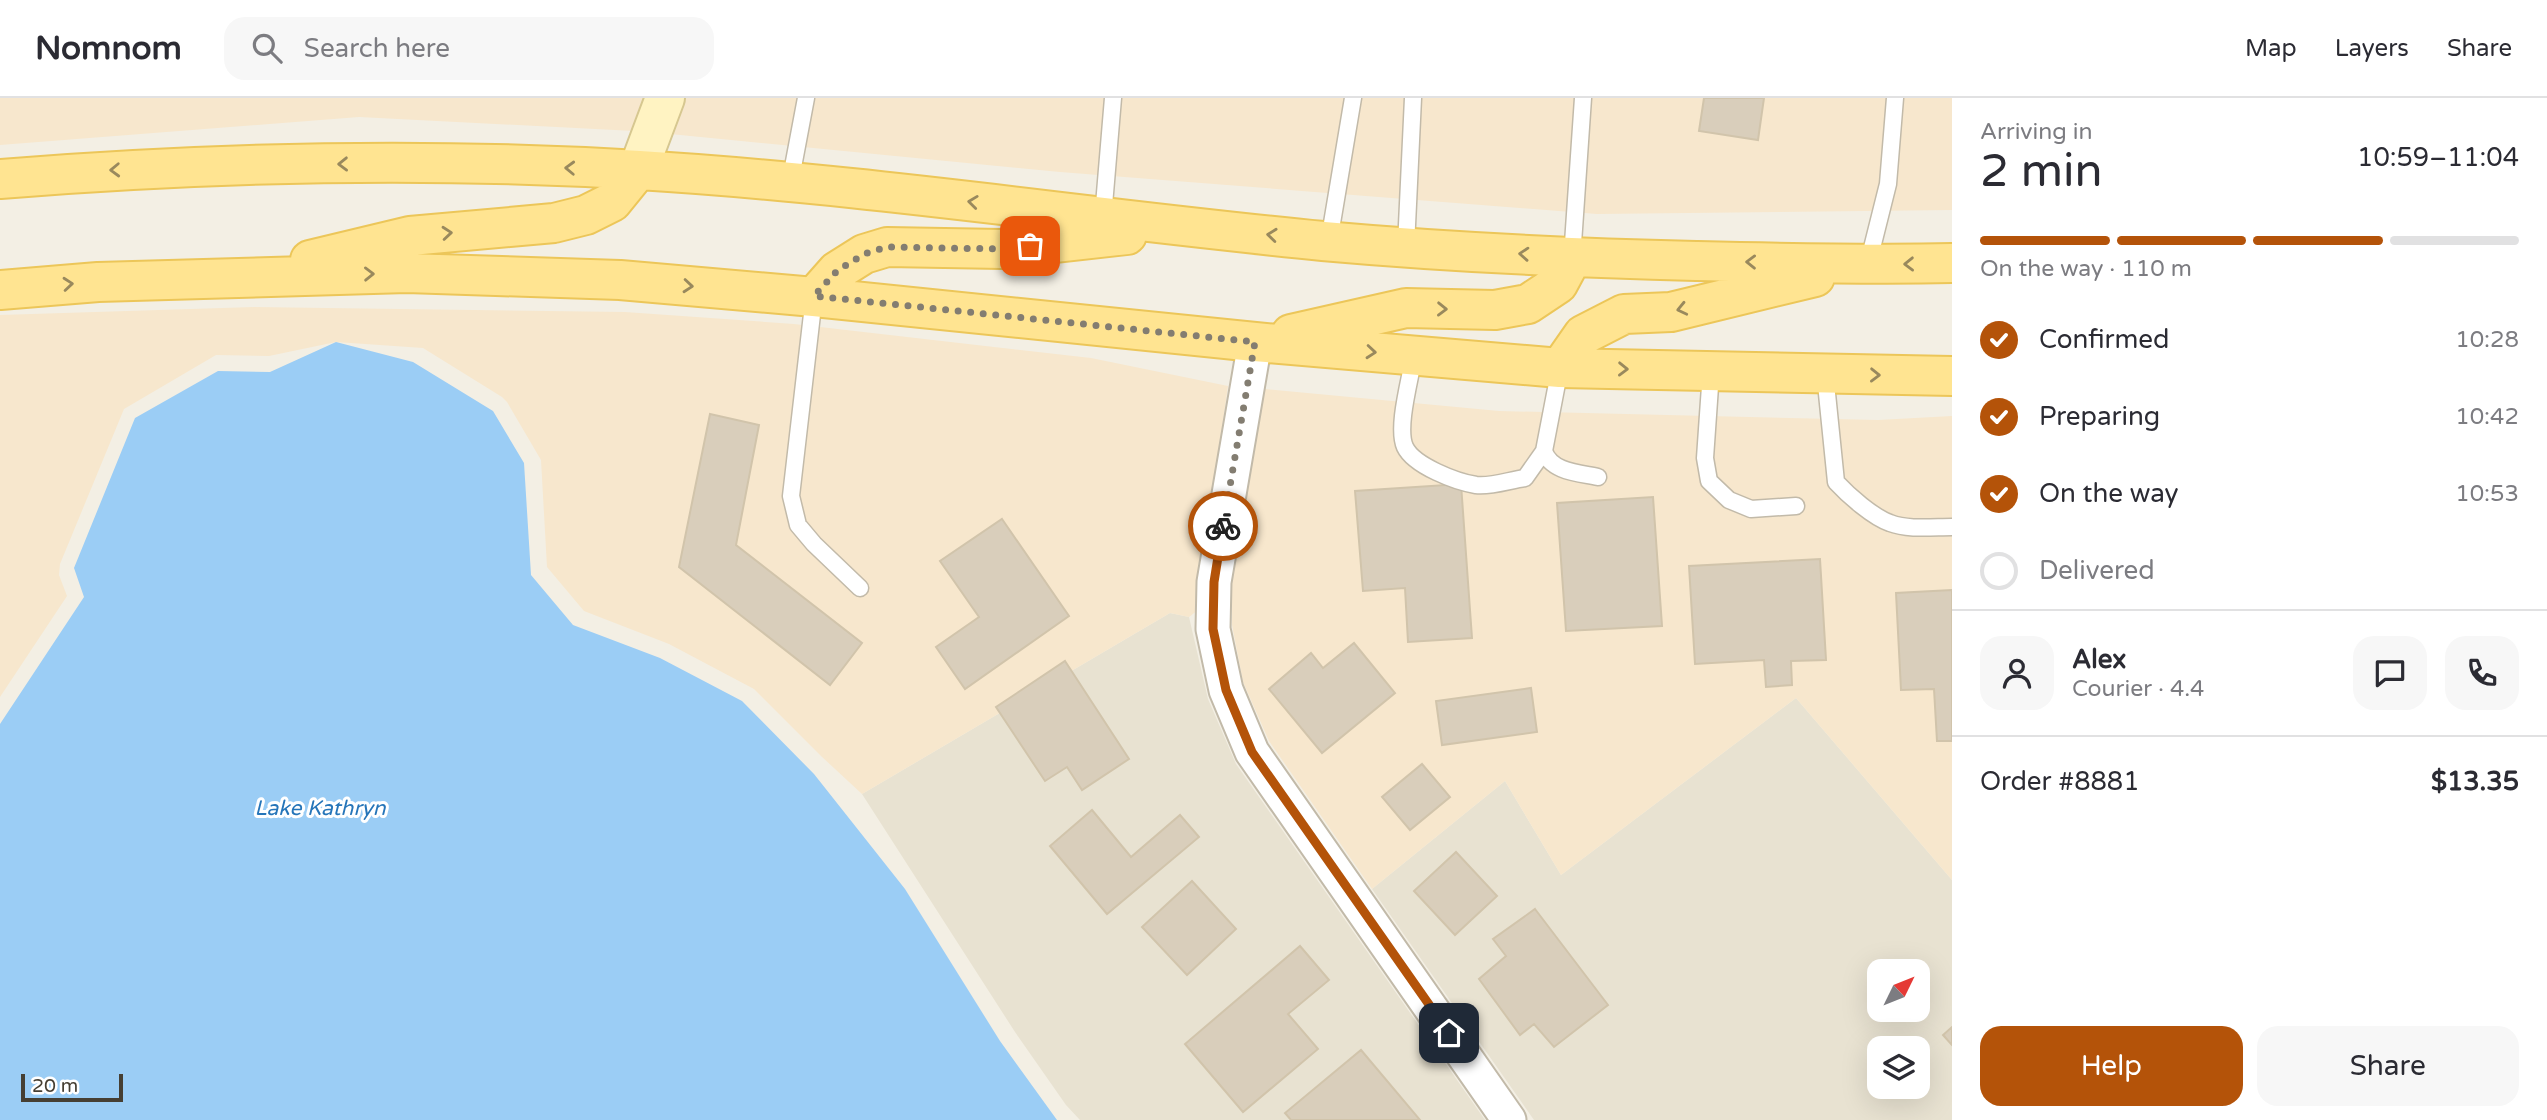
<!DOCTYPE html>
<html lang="en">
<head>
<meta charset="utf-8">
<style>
  :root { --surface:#fff; --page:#f7f7f7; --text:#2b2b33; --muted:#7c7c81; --line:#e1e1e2; --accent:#b45309 }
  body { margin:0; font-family:"Varela Round",sans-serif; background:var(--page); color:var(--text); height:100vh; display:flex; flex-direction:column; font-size:26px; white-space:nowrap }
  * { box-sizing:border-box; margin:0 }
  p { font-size:23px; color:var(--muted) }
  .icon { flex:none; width:38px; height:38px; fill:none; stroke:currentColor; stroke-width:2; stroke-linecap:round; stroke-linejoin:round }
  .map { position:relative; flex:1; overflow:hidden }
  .side { display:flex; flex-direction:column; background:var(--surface); width:595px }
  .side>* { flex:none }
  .needle { width:46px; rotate:47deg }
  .tools { position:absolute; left:1867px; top:861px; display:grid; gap:14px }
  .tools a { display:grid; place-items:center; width:63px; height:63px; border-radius:14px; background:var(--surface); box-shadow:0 7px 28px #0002; font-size:35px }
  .scale { position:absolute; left:21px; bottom:18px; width:102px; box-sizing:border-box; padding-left:7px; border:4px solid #463f33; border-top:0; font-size:19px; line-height:24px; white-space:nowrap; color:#463f33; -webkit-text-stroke:5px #fff; paint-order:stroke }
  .pin { position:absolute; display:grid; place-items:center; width:60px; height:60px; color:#fff; margin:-30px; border-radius:14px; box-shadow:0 4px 10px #0006 }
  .courier { position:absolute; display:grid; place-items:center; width:70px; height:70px; margin:-35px; border:5px solid #b45309; border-radius:50%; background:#fff; color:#222; box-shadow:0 2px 9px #0007 }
  .head em { font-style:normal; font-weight:600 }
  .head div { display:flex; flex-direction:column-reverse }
  .head { display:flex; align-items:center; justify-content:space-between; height:119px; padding:0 28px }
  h1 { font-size:46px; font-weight:600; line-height:52px }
  .bar { display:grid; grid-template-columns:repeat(4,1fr); gap:10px 7px; align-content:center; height:84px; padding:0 28px }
  .bar i { height:9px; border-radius:5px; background:var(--line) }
  .bar .active { background:var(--accent) }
  .bar p { grid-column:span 4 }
  .line { display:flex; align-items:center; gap:18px; padding:0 28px; border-top:2px solid var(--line) }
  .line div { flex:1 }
  .round { display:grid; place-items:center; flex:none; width:74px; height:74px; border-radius:21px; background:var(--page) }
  ol { padding:0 28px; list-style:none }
  li { display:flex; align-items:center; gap:21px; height:77px }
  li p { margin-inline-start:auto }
  li .icon { padding:7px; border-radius:50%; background:var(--accent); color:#fff; stroke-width:4 }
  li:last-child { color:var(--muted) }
  li i { width:38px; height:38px; border:4px solid var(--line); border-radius:50% }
  .cta { display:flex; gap:14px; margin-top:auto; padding:14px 28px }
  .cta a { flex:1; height:80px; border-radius:21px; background:var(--accent); color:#fff; font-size:28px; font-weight:600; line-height:80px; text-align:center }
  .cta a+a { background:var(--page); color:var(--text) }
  header { display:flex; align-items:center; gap:42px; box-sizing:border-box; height:98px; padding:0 35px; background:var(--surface); border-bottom:2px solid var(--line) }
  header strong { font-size:33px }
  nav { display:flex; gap:38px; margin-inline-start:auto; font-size:24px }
  .search { width:490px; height:63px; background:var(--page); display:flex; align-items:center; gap:18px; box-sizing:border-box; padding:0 24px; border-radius:21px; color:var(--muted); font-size:26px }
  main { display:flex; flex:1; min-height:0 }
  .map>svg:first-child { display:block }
  .residential { fill:#e8e2d1; fill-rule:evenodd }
  .commercial { fill:#f7e7cd }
  .water { fill:#9bcdf5 }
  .building { fill:#d9cebb; stroke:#d1c4ab; stroke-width:2 }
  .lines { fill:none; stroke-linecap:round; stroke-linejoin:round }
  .lane-casing { stroke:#c2baa9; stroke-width:19 }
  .street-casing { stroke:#c2baa9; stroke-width:37 }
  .secondary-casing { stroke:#d6c790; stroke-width:42 }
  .primary-casing { stroke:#ecc659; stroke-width:42 }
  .lane { stroke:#fff; stroke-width:16 }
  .street { stroke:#fff; stroke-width:33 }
  .secondary { stroke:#fff3c2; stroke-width:38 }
  .primary { stroke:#ffe491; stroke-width:38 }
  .oneway { stroke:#99895d }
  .done { stroke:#837d71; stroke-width:7; stroke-dasharray:0 12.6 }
  .route { stroke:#b45309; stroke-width:9 }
  .labels { text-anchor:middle; stroke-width:6; stroke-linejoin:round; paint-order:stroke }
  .water-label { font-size:21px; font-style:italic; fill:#2575b9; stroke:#fff }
</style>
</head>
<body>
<header>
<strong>Nomnom</strong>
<div class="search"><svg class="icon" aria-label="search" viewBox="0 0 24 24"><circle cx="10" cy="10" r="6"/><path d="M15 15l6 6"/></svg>Search here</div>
<nav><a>Map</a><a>Layers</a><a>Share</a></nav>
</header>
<main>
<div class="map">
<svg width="1952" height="1022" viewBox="0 0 1952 1022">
  <rect width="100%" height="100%" fill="#f3efe4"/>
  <path class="residential" d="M1170,515L1189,519L1208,601L1236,666L1485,1022H1080L1066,1007L1015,934L862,696Z
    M1796,600L1952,782V1022H1534L1372,791L1505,683L1561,777ZM1880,873H1918V912H1880ZM1880,950H1918V989H1880Z"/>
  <path class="commercial" d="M0,0H646L634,33L359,19L0,47Z
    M684,0H1952V112L1597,116L1060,74L670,36Z
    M254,209L625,214L794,226L1091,260L1228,288L1200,486L1198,512L1189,519L1170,515L862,696L821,658L754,591L669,546L584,513L547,469L541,362L507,304L502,299L423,250L336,244L269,258L216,257L124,311L60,466L59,477L67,498L0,599V217Z
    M1265,291L1499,313L1878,322L1952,318V782L1796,600L1561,777L1505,683L1372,791L1269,643L1243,584L1232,527V483Z"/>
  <path class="water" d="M336,244L413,264L493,313L524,365L531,477L573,527L660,560L742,603L814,676L905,791L1000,943L1057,1022H0V626L84,499L74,470L135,320L218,273L270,274Z"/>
  <path class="building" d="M1704,0H1764L1758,42L1699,33Z
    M710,316L759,327L736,447L862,545L830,587L679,469Z
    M1461,386L1472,540L1408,544L1405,490L1363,493L1355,393Z
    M1653,399L1662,528L1566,533L1557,405Z
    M1002,421L1069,518L965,591L936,549L979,519L940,463Z
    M1820,461L1826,562L1791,563L1792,587L1766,589L1764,562L1695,566L1689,468Z
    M1952,492V643H1937L1934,591L1901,592L1896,495Z
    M1354,545L1395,595L1322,655L1269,591L1311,555L1323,570Z
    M1065,563L1129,661L1082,692L1067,669L1045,683L996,609Z
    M1531,590L1537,634L1442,647L1436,603Z
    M1422,666L1450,699L1410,732L1382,699Z
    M1092,712L1131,759L1180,717L1199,739L1107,816L1050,748Z
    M1456,754L1497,798L1455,837L1414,793Z
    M1192,783L1236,831L1187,877L1142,829Z
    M1535,811L1608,907L1554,949L1534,926L1520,937L1479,881L1506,858L1493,841Z
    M1300,848L1329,882L1288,916L1318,951L1243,1014L1185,946Z
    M1952,929V947L1943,937Z
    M1361,952L1420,1022H1291L1285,1015Z"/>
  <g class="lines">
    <g class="lane-casing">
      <path id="lane" d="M790,85L806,0
        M1103,119L1113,0
        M1329,143L1353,0
        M1406,148L1413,0
        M1572,160L1583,0
        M1868,166L1888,86L1895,0
        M814,199L791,398L798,427L814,446L860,490
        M1414,257C1411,279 1396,329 1405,349C1414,368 1457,384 1476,387C1491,389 1510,382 1525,380L1544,353
        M1560,270L1544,353C1551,374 1579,375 1598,379
        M1711,274L1705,360L1709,383L1729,402L1751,411L1796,408
        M1825,276L1836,384C1849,398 1873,419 1890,425C1908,432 1933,429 1952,429"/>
    </g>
    <g class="street-casing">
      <path id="street" d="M1255,244L1214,484L1213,531L1226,592L1252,654L1509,1022"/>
    </g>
    <g class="secondary-casing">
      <path id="secondary" d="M638,72L665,0"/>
    </g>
    <g class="primary-casing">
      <path id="primary" d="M0,81C212,64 426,59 639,72C868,86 1095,121 1323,143C1447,154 1572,160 1696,163C1782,165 1867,167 1952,165
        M310,162L410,138L554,125L586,117L612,104L638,72
        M0,192L98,184L407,175L620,182L814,199L1255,244L1560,270L1952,278
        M814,199L837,173L864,156L887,149L1002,151L1127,137
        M1291,236L1406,210L1495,212L1528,206L1558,186L1572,160
        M1560,270L1583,237L1624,216L1671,214L1815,179"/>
    </g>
    <use href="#lane" class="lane"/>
    <use href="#street" class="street"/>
    <use href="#secondary" class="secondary"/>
    <use href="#primary" class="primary"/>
  </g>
  <defs><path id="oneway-chevron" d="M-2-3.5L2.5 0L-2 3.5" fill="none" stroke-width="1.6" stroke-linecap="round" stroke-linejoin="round" transform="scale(1.75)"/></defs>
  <g class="oneway">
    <use href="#oneway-chevron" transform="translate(343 66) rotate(179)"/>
    <use href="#oneway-chevron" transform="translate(570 70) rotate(-178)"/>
    <use href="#oneway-chevron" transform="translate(115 72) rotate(178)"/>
    <use href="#oneway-chevron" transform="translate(973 104) rotate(-173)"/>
    <use href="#oneway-chevron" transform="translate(447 135) rotate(-5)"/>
    <use href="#oneway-chevron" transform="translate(1272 137) rotate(-174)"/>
    <use href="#oneway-chevron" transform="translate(1524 156) rotate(-176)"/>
    <use href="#oneway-chevron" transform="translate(1751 164) rotate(-179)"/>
    <use href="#oneway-chevron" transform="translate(1909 166) rotate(179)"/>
    <use href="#oneway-chevron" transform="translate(369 176) rotate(-1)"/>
    <use href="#oneway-chevron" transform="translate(68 186) rotate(-5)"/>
    <use href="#oneway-chevron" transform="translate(688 188) rotate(5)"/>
    <use href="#oneway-chevron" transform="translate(1442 211) rotate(1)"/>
    <use href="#oneway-chevron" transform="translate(1682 211) rotate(167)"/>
    <use href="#oneway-chevron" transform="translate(1371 254) rotate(5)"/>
    <use href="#oneway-chevron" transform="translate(1623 271) rotate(1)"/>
    <use href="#oneway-chevron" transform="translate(1875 277) rotate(1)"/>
  </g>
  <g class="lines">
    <path class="done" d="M1030,148L1002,151L887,149L864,156L837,173L814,198L1255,244L1223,428"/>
    <path class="route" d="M1223,428L1214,484L1213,531L1226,592L1252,654L1449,935"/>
  </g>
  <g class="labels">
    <g class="water-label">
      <text x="320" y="717">Lake Kathryn</text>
    </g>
  </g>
</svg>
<div class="tools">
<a><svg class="needle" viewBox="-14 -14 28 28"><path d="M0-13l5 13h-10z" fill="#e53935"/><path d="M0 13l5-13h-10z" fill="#7c7c81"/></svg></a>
<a><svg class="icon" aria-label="layers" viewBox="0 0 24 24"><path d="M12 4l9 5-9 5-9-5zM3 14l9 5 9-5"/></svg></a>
</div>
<div class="scale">20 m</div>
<div class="pin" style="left:1030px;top:148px;background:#ea580c"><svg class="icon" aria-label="bag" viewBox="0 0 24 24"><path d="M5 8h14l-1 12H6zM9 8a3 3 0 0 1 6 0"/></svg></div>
<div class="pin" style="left:1449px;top:935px;background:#1f2937"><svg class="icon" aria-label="home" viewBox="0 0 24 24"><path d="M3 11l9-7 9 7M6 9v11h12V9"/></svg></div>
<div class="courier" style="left:1223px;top:428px"><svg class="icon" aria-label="bike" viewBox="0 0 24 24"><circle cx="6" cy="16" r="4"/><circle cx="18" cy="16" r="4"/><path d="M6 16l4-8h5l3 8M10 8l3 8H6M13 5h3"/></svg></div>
</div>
<section class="side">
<div class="head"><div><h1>2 min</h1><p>Arriving in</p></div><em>10:59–11:04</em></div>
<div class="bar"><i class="active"></i><i class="active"></i><i class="active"></i><i></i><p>On the way · 110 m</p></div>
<ol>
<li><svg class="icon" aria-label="check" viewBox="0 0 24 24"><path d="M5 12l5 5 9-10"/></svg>Confirmed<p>10:28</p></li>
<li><svg class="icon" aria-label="check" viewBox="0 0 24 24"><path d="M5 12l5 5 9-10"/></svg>Preparing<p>10:42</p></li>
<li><svg class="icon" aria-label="check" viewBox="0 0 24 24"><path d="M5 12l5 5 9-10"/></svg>On the way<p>10:53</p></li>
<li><i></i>Delivered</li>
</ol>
<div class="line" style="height:126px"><a class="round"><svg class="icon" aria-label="person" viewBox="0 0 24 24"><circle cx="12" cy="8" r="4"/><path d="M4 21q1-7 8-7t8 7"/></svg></a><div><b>Alex</b><p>Courier · 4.4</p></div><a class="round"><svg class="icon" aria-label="chat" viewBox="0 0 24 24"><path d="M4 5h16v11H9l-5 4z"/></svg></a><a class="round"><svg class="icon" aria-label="phone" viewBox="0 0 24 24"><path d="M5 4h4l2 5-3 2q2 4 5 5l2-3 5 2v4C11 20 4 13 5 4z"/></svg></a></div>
<div class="line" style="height:91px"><div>Order #8881</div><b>$13.35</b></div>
<div class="cta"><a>Help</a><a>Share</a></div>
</section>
</main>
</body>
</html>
